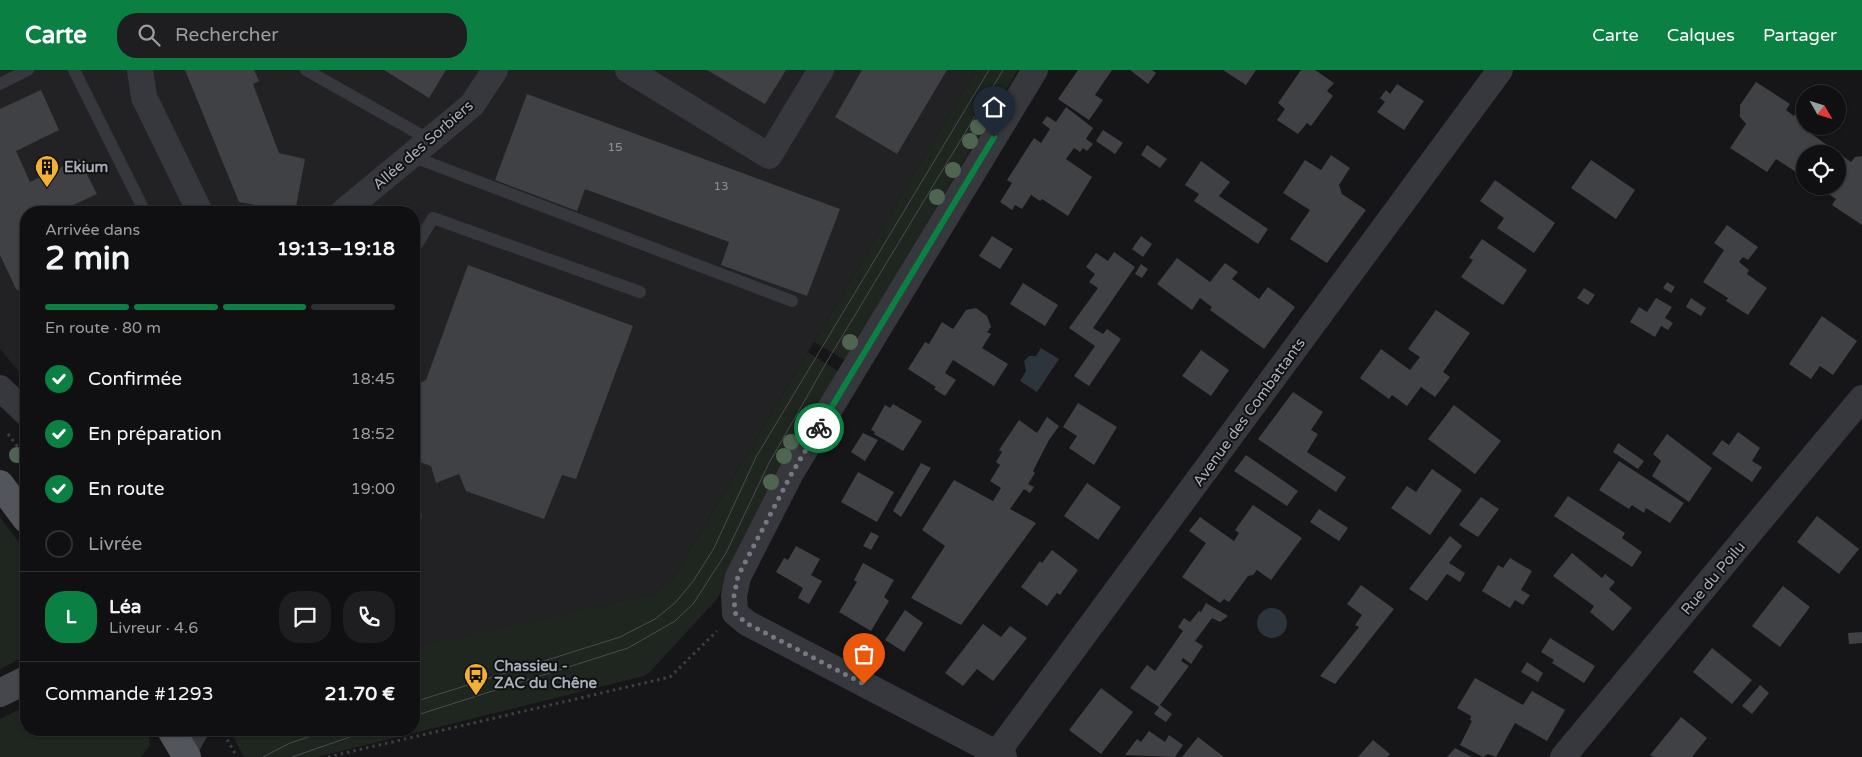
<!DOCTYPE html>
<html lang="fr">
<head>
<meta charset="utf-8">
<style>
  :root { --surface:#101012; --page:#1e1e20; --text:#f1f3f6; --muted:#9c9d9f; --line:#303032; --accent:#0b8043 }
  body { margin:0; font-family:"Varela Round",sans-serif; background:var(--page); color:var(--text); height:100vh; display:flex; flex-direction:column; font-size:19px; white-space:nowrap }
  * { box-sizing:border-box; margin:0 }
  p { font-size:16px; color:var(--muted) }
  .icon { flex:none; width:28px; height:28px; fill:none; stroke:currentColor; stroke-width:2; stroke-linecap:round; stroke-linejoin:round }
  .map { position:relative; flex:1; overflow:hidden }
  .side { position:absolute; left:20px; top:136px; width:400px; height:530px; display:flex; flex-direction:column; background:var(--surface); border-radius:20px; box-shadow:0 1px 4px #0004,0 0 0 1px var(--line) }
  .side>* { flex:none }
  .needle { width:32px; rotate:129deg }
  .tools { position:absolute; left:1796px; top:15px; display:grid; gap:10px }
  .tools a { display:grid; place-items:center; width:50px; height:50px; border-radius:50%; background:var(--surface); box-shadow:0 1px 4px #0004,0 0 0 1px var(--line); font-size:25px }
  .pin { position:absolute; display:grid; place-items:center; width:42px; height:42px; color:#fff; margin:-51px -21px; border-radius:50% 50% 50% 0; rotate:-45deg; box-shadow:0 0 5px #0007 }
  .pin .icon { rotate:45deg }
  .courier { position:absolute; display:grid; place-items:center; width:50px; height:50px; margin:-25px; border:4px solid #0b8043; border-radius:50%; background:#fff; color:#222; box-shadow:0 1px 6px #0007 }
  .headline em { font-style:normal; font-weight:700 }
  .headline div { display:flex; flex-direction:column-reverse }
  .headline { display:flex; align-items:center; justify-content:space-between; height:85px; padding:0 25px }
  h1 { font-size:32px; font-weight:700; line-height:38px }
  .bar { display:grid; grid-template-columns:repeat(4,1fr); gap:8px 5px; align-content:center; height:60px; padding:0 25px }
  .bar i { height:6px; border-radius:4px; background:var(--line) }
  .bar .selected { background:var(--accent) }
  .bar p { grid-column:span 4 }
  .line { display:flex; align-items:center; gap:12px; padding:0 25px; border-top:1px solid var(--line) }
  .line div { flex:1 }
  .round { display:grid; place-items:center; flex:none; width:52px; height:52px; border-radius:20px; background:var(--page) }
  ol { padding:0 25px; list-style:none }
  li { display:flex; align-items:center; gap:15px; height:55px }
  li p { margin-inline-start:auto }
  li .icon { padding:5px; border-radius:50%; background:var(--accent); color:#fff; stroke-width:4 }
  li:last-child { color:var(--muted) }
  li i { width:28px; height:28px; border:2px solid var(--line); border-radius:50% }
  header { display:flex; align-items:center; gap:30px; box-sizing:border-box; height:70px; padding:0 25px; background:var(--accent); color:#fff }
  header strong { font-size:24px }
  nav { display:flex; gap:28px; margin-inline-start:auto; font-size:18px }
  .search { width:350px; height:45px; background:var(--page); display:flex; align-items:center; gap:12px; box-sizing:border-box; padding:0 18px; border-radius:20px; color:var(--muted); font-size:19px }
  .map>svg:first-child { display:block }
  .built { fill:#222225 }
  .green { fill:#1e261f }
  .water { fill:#2c353c }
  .building { fill:#404145 }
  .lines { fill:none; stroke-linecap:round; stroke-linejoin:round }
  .path { stroke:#3d3f44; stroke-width:3; stroke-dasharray:2.5 4; stroke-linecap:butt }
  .lane { stroke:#37383d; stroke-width:12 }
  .street { stroke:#37383d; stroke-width:26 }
  .secondary { stroke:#45474d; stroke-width:28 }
  .primary { stroke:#53555c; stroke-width:28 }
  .tram { stroke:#4a4c52; stroke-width:1 }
  .tree { fill:#506452 }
  .done { stroke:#757880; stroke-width:5; stroke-dasharray:0 9 }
  .route { stroke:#0b8043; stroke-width:6 }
  .labels { text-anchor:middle; stroke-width:4; stroke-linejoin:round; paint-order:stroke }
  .number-label { font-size:12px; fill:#8e929b }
  .street-label { font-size:15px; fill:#a8adb8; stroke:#111113 }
  .poi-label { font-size:15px; font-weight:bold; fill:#a8adb8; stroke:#111113; text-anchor:start }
</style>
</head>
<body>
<header>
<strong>Carte</strong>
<div class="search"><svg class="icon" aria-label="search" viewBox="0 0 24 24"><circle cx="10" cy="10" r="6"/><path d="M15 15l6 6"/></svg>Rechercher</div>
<nav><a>Carte</a><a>Calques</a><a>Partager</a></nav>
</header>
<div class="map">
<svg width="1862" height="687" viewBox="0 0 1862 687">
  <rect width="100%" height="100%" fill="#161618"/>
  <path class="built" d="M0,0H976L672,510L655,523L414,579V142H26V310L0,279Z"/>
  <path class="green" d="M976,0H1018L845,290L814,272Z
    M808,282L838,301L717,529L649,603L644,606L317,687H244L230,660H414V578L655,523L672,510Z
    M0,447L26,482V586L0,599Z
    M26,636V660H148L150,675L141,687H0V649Z"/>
  <path class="water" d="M1041,278L1059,289L1037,322L1020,311L1026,301L1024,291L1029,286H1036Z
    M1257 553a15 15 0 1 1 30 0a15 15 0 1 1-30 0Z"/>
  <path class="building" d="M185,0H254L259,11L253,14L279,83L305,89L295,142L239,132Z
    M384,0H446L429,28Z
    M707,0H786L765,34Z
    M862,0H947L897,84L835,47Z
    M1078,0H1112L1095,25L1103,30L1089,50L1058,29Z
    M1130,0H1152L1156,3L1148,14Z
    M1223,0H1256L1246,15Z
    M1301,0H1315L1334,13L1327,21L1333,26L1311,56L1307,53L1298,64L1277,50L1285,39L1278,33Z
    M1756,12L1790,34L1786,40L1794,46L1799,39L1805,37V56H1808L1806,60L1851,92L1855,87L1862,86V155L1832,135L1836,129L1817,116H1838V84H1805V108L1776,89L1767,102L1730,78L1746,54L1740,47V35Z
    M1397,14L1424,31L1404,60L1377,42L1385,32L1380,28L1386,20L1390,24Z
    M41,20L59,60L16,81L30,112L79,89L97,124L58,142H26V224L16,219L0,185V39Z
    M527,24L840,139L807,226L721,195L729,172L585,119L577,141L495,110Z
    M1066,37L1093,58L1086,69L1093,74L1087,81L1083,78L1080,82L1074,78L1066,89L1092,107L1068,146L1042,129L1040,131L1031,125L1022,139L1015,135L1012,140L1000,132L1012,113L1007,110L1034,68L1041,73L1050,59L1042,53L1047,46L1056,52Z
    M1103,60L1123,73L1115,84L1096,71Z
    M1147,75L1167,89L1160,98L1141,85Z
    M1331,85L1350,98L1339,115L1342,124L1366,140L1327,193L1290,169L1310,140L1283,123L1305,90L1321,100Z
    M1591,90L1635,120L1616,149L1571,118Z
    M1201,91L1230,112L1219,126L1268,159L1258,174L1194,131L1199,124L1185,115Z
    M1495,110L1555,153L1534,183L1497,158L1504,148L1480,131Z
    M1727,155L1758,177L1748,190L1743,187L1739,192L1749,200L1747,204L1767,218L1748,245L1726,231L1728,228L1703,212L1724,180L1714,173Z
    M992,166L1013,179L1000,199L979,186Z
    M1141,166L1152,174L1143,187L1132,179Z
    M1482,169L1527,200L1503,235L1461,207L1473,190L1469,188Z
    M1114,182L1135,197L1093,258L1103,264L1107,259L1121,269L1089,316L1074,306L1095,276L1069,258L1098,218L1089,212L1095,204L1086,197L1096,183L1108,191Z
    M1177,188L1210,212L1225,193L1238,202L1232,209L1259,229L1268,217L1295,237L1264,279L1210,240L1212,237L1200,228L1192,240L1157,214Z
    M1141,194L1148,199L1142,208L1135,204Z
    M468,195L633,256L576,409L562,405L544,449L466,421L459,404L436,413L431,396L414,390V316L426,310Z
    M1667,212L1675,217L1671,223L1663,218Z
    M1023,213L1058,235L1045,256L1010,234Z
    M1584,218L1595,225L1588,235L1577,228Z
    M1656,228L1672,237L1665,248L1673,253L1668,260L1661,256L1655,267L1630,252L1639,237L1647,242Z
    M1691,228L1706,238L1701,246L1686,237Z
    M976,238L987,246L991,257L987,262L991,264L982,278L1008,294L994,316L953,290L945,303L956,310L945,326L934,319L936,317L908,299L925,272L929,274L942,252L953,259L966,240Z
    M1436,240L1470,263L1443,302L1450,307L1435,327L1421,317L1407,336L1392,325L1389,329L1360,308L1381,279L1410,300L1420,287L1408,279Z
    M1822,246L1857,271L1833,305L1820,296L1811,309L1789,294Z
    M1201,280L1229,300L1211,326L1182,306Z
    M1293,322L1323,342L1311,360L1318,364L1307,382L1346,407L1336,422L1258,369Z
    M1078,333L1117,357L1094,395L1069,378L1077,366L1063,357Z
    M893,334L922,351L903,381L874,364L875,362L871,360L885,335L890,338Z
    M1454,335L1501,371L1475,404L1428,369Z
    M1047,347L1059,356L1049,370L1033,401L1035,403L1028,414L1034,417L1030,423L1024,419L1010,439L1036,453L961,555L911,528L945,476L922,460L954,410L993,431L1001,418L990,411L1000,395L996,392L1002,382L999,380L1019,350L1037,363Z
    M1738,362L1760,378L1752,391L1762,397L1752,412L1712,384L1722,370L1729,375Z
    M863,363L878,370L865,391L851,382Z
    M1667,364L1712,398L1689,432L1652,406L1661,391L1653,384Z
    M1618,373L1644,391L1638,399L1613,382Z
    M1246,385L1298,421L1287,436L1234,401Z
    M1619,391L1684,433L1670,453L1646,438L1644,443L1632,435L1629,439L1599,420Z
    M921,393L931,398L901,447L893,441Z
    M1432,399L1462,420L1430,465L1391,438L1407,416L1416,422Z
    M858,402L894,422L877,452L841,432Z
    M1087,413L1121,437L1098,470L1064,446Z
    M1568,426L1625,463L1622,468L1642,482L1632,497L1554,446Z
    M1481,427L1499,439L1478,467L1459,455Z
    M1253,435L1302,468L1271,510L1257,500L1253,505L1248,506L1229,532L1224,529L1220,533L1182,507L1206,473L1189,461L1200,447L1234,471L1239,463L1235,460Z
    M1319,439L1348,458L1339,471L1310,452Z
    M1817,446L1859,479L1839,504L1797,472Z
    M871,462L879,466L871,480L863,476Z
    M1450,466L1462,476L1449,493L1465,503L1460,512L1447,504L1427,531L1409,519Z
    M796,476L820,489L811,505L822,511L809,534L798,528L803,518L776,502L784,488L788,490Z
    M1052,480L1078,500L1060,525L1057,523L1047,536L1021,517L1040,491L1042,493Z
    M1572,483L1602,508L1605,504L1615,512L1609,519L1632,538L1613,561L1590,542L1594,536L1553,506Z
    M1510,488L1532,501L1521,520L1530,525L1523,535L1515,530L1510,538L1482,521L1498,495L1503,498Z
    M863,493L894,510L884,527L889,531L871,561L839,542L857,512L854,510Z
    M1361,515L1394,539L1335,614L1320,606L1359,557L1355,555L1362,545L1347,534Z
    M1783,516L1810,537L1780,577L1752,556Z
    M1206,533L1228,546L1220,552L1212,548L1195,571L1203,576L1191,594L1183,588L1181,591L1189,596L1160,635L1172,644L1166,652L1154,644L1159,637L1130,618L1147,595L1155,601L1183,561L1178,557L1184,548L1190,552L1199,541L1201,542Z
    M905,540L923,553L904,582L885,570Z
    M983,554L1001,567L1010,556L1027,568L993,611L977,599L963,616L945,603Z
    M1862,562V573L1849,574L1848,563Z
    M1550,568L1595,596L1584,613L1552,593L1554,590L1541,582Z
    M1712,578L1752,610L1732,634L1693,602Z
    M1527,592L1543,603L1538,612L1521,602Z
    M1475,608L1523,635L1532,621L1565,640L1547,671L1515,653L1496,687L1488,684L1483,687L1460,675L1472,651L1470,650L1471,646L1457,638Z
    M1760,615L1769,623L1752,644L1742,636Z
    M1101,618L1133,642L1101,684L1069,660Z
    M1681,647L1707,668L1692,687H1654L1650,685Z
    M1149,661L1165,672L1169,665L1183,675L1175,687L1125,685L1137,669L1141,672Z
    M1198,667L1224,687H1182Z
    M1373,670L1390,684L1387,687H1358Z
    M1455,678L1472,687H1447Z"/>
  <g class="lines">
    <path class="path" d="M8,364L26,388
      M224,664L237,687
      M328,687L670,607L717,561"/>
    <path class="lane" d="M74,0L145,142
      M306,0L430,70
      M0,14L28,0
      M411,86L792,231
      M414,179L433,148L640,222
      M414,436L416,446"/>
    <path class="street" d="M140,0L144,27L200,142
      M628,0L769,86L821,0
      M343,142L472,35L495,0
      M0,318L26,343
      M184,681L196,660
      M997,683L1500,0
      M1004,687L747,553L735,543L734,526L738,507L791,403L1035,0
      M1563,687L1862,328"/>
    <path class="secondary" d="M0,623L26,610"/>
    <path class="primary" d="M0,414L26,449
      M171,660L187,687"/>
    <path class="tram" d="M414,632L620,567L655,549L675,533L694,510L714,478L756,387L989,0
      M414,646L628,578L675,551L693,534L726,483L769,393L829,288L1003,0
      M263,687L290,673L330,660
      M292,687L370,660"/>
  </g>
  <g class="tree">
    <circle cx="978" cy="57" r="8"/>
    <circle cx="970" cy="71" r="8"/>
    <circle cx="953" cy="100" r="8"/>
    <circle cx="937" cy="127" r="8"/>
    <circle cx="850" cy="272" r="8"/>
    <circle cx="791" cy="372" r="8"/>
    <circle cx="17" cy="385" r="8"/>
    <circle cx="784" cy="386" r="8"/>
    <circle cx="771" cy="412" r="8"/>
  </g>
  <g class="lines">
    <path class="done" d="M819,358L792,403L738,506L734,526L735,543L746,553L864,614"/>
    <path class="route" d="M819,358L994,67"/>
  </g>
  <defs>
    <g id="building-pin" transform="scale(1.25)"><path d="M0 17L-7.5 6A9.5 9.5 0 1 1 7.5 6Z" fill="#f2b134" stroke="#111113"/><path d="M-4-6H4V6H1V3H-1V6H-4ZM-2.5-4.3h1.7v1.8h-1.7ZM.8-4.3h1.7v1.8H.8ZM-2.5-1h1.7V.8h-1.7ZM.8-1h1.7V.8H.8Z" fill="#111"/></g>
    <g id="bus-pin" transform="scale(1.25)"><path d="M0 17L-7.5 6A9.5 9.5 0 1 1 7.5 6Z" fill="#f2b134" stroke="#111113"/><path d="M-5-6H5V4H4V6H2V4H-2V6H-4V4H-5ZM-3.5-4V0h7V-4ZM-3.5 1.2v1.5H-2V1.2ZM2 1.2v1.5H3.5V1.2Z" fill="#111"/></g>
  </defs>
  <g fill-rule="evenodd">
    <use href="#building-pin" x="47" y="97"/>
    <use href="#bus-pin" x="476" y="605"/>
  </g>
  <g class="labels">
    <g class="number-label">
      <text x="615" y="81">15</text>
      <text x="721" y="120">13</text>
    </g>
    <g class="street-label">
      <text transform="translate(423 75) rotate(-41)" y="5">Allée des Sorbiers</text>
      <text transform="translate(1249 342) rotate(-54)" y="5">Avenue des Combattants</text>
      <text transform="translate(1713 508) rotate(-50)" y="5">Rue du Poilu</text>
    </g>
    <g class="poi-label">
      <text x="64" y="102">Ekium</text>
      <text x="494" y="601">Chassieu -<tspan x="494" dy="17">ZAC du Chêne</tspan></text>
    </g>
  </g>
</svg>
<div class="tools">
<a><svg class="needle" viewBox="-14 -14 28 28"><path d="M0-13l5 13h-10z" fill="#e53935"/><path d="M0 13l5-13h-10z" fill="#9c9d9f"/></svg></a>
<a><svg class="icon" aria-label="locate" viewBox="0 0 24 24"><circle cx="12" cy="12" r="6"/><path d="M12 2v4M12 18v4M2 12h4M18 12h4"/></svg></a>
</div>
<div class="pin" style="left:864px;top:614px;background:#ea580c"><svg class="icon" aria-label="bag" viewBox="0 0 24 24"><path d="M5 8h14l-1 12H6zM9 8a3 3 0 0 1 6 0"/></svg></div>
<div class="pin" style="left:994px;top:67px;background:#1f2937"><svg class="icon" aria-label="home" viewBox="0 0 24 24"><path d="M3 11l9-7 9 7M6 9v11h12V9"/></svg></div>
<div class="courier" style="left:819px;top:358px"><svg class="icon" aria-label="bike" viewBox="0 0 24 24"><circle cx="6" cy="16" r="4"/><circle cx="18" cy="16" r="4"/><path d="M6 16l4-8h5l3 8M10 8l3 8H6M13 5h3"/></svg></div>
<section class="side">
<div class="headline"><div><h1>2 min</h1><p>Arrivée dans</p></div><em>19:13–19:18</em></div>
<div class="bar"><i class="selected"></i><i class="selected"></i><i class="selected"></i><i></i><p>En route · 80 m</p></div>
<ol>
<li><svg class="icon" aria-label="check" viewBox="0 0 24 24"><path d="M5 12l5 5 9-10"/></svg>Confirmée<p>18:45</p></li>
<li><svg class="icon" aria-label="check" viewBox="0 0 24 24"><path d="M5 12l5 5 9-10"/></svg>En préparation<p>18:52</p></li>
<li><svg class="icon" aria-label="check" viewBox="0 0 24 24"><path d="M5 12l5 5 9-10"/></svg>En route<p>19:00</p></li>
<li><i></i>Livrée</li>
</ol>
<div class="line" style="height:90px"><b class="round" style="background:var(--accent);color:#fff">L</b><div><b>Léa</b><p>Livreur · 4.6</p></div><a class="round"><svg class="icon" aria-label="chat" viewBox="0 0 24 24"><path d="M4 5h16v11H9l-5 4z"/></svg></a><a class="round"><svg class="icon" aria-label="phone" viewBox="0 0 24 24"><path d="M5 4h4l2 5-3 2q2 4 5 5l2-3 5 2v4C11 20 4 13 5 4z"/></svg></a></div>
<div class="line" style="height:65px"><div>Commande #1293</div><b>21.70 €</b></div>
</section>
</div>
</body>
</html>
